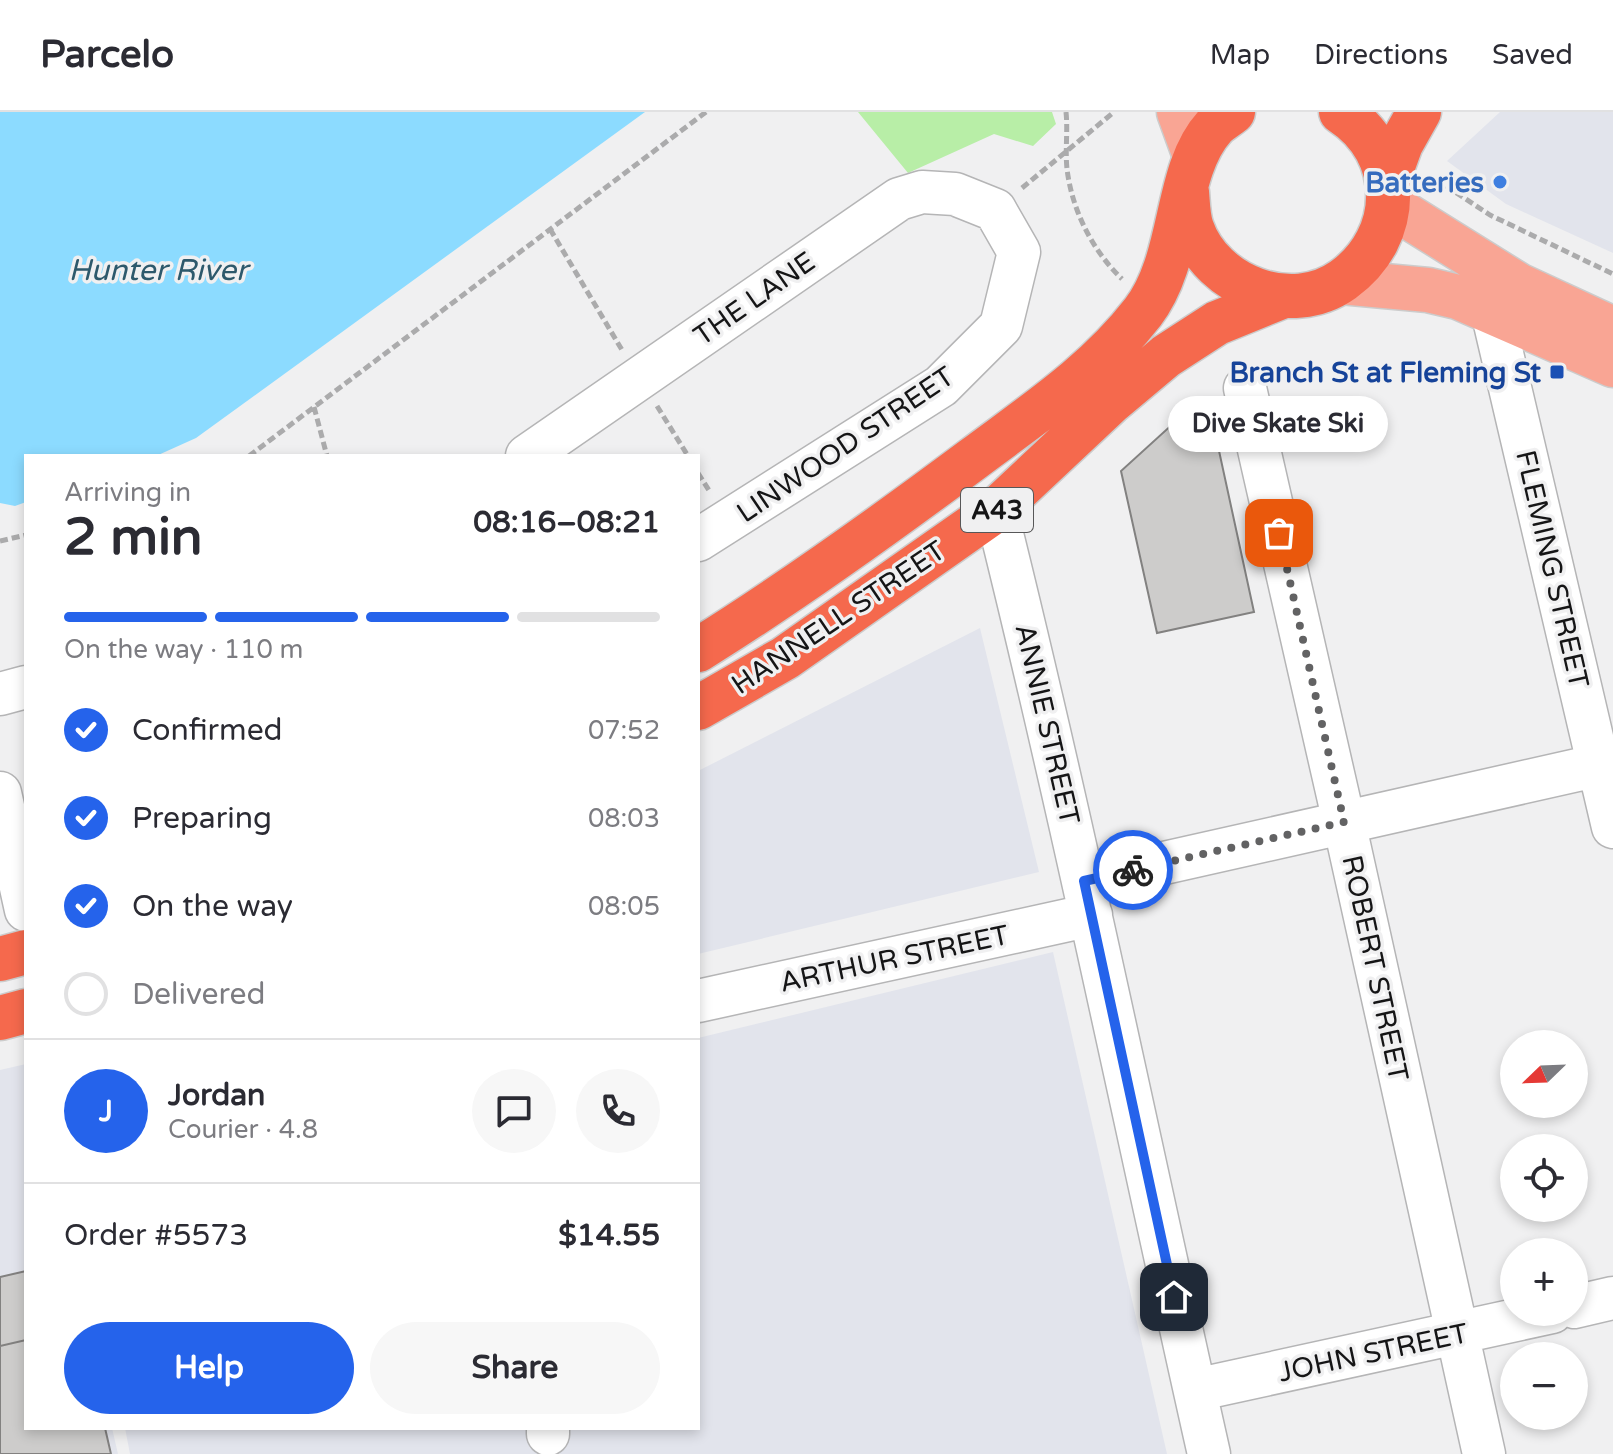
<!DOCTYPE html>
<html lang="en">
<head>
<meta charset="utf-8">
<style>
  :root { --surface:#fff; --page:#f7f7f7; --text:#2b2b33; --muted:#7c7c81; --line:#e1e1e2; --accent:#2563eb }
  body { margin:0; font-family:"Varela Round",sans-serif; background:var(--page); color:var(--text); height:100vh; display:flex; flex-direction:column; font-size:30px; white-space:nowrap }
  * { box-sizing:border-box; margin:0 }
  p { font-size:26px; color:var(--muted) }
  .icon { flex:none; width:44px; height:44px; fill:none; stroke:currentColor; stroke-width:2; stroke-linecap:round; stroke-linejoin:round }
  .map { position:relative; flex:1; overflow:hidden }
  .drawer { position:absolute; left:24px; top:342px; width:676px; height:976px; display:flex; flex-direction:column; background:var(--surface); border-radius:0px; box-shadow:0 4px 12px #0003 }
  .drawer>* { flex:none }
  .needle { width:52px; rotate:247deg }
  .fabs { position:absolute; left:1500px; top:918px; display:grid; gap:16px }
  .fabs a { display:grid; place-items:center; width:88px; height:88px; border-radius:50%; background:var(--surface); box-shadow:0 4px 12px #0003; font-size:40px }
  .pin { position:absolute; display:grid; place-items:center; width:68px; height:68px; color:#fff; margin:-34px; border-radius:16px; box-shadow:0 4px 12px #0006 }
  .courier { position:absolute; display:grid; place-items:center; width:80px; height:80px; margin:-40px; border:6px solid #2563eb; border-radius:50%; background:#fff; color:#222; box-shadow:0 2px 10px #0007 }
  .bubble { position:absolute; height:56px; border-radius:28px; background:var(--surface); box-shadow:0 4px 12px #0003; font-size:26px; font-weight:700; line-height:56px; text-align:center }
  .overview em { font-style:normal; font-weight:700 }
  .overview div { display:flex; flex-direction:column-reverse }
  .overview { display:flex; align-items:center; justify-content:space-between; height:136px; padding:0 40px }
  h1 { font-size:52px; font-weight:700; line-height:60px }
  .bar { display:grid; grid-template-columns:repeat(4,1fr); gap:12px 8px; align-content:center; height:96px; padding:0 40px }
  .bar i { height:10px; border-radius:6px; background:var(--line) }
  .bar .selected { background:var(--accent) }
  .bar p { grid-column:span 4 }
  .line { display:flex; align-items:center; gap:20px; padding:0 40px; border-top:2px solid var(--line) }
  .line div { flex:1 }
  .round { display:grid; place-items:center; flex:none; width:84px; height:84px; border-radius:42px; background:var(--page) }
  ol { padding:0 40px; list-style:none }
  li { display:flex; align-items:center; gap:24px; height:88px }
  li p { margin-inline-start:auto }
  li .icon { padding:8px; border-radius:50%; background:var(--accent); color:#fff; stroke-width:4 }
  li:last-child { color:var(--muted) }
  li i { width:44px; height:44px; border:4px solid var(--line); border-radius:50% }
  .cta { display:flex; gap:16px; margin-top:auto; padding:16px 40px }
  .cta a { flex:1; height:92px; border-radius:48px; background:var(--accent); color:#fff; font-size:32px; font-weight:700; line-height:92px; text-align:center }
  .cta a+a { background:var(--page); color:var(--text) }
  header { display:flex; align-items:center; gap:48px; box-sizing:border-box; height:112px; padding:0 40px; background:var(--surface); border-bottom:2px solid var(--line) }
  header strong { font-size:38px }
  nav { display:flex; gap:44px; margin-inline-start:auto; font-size:28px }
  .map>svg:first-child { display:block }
  .built { fill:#e2e4ec }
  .green { fill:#b8eea7 }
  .water { fill:#8cdbff }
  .building { fill:#cdcccb; stroke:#828180; stroke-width:2 }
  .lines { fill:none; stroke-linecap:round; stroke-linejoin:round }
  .minor-casing { stroke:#b5b5b6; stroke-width:45 }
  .major-casing { stroke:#ccc; stroke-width:47 }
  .highway-casing { stroke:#ccc; stroke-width:47 }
  .path { stroke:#ababac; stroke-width:5; stroke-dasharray:8 4; stroke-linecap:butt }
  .minor { stroke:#fff; stroke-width:42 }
  .major { stroke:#f9a594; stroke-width:44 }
  .highway { stroke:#f5694d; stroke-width:44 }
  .done { stroke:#626263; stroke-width:8; stroke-dasharray:0 14.4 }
  .route { stroke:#2563eb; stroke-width:10 }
  .shop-dot { fill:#3f7fe0; stroke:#f0f0f1; stroke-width:3 }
  .transit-dot { fill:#1a4fb4; stroke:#f0f0f1; stroke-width:3 }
  .labels { text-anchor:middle; stroke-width:7; stroke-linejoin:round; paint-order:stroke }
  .shield { fill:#f0f0f1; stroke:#575758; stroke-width:2 }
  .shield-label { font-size:26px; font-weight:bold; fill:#151516 }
  .shop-label { font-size:28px; font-weight:bold; fill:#366cbe; stroke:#f0f0f1; text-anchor:end }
  .street-label { font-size:28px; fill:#151516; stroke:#f0f0f1 }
  .transit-label { font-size:28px; font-weight:bold; fill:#164399; stroke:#f0f0f1; text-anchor:end }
  .water-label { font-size:30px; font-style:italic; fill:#2d596c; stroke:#f0f0f1 }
</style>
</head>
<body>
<header>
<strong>Parcelo</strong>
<nav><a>Map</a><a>Directions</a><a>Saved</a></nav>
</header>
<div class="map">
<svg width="1613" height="1342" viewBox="0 0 1613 1342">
  <rect width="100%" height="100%" fill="#f0f0f1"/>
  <path class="built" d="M1500,0H1613V141L1506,92L1447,49Z
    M980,516L1039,760L698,842V659Z
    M1053,840L1167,1342H130L125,1316H698V926Z
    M26,952V1316H112L118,1342H0V958Z"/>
  <path class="green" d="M858,0H1052L1056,12L1033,34L994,22L908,61Z"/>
  <path class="water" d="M0,0H645L196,326L156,344H26V390L15,394L0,391Z"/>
  <path class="building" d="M1198,289L1218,294L1225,323L1216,325L1254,500L1157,521L1121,359Z
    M26,1159V1228L0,1234V1165Z
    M26,1228V1316H105L111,1342H0V1234Z"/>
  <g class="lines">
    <g class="minor-casing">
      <path id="minor" d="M1492,199L1613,715
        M1245,276L1344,710L1484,1342
        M527,344L899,87L922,80L955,82L995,98L1019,140L1001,214L941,274L698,428
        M996,398C1074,711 1138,1027 1209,1342
        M0,582L26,575
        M0,681L26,798
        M1084,769L1613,650
        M698,889L1091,803
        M1574,1195L1613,1186
        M1195,1278L1552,1200
        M548,1316V1322"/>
    </g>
    <g class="major-casing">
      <path id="major" d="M1179,0L1195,44
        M1388,92L1518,173L1613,217
        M1341,170L1428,178L1458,185L1613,253"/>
    </g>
    <g class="highway-casing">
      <path id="highway" d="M1389,65L1401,32L1419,0
        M1187,80C1188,91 1188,105 1192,116C1212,174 1291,205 1343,168C1403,125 1404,41 1341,0
        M698,538C793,479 883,414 973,347C1033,302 1096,261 1143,200C1184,147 1174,59 1214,15C1219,9 1227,5 1233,0
        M698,596L785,546L996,398L1110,291L1166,244L1217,211L1281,185
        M0,847L26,840
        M0,906L26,899"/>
    </g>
    <path class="path" d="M1066,0C1068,19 1065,38 1067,57C1072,98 1092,138 1122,167
      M1446,74L1490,103L1613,162
      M1022,76L1114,0
      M550,117L622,238
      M657,294L688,344
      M314,295L327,344
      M249,344L706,0
      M698,361L710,380
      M0,429L26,423"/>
    <use href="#minor" class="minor"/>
    <use href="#major" class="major"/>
    <use href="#highway" class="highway"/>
  </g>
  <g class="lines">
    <path class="done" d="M1133,758L1344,710L1279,421"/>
    <path class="route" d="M1133,758L1084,769L1174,1185"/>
  </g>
  <circle class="shop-dot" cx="1500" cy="70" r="8"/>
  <rect class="transit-dot" x="1549" y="252" width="16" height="16" rx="4"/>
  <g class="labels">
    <rect class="shield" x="961" y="376" width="72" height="44" rx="6"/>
    <g class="shield-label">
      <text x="997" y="407">A43</text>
    </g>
    <g class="shop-label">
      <text x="1484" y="80">Batteries</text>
    </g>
    <g class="street-label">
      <text transform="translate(754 186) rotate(-35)" y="10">THE LANE</text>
      <text transform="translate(845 332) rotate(-34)" y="10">LINWOOD STREET</text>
      <text transform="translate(1553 457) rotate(77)" y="10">FLEMING STREET</text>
      <text transform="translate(838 505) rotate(-34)" y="10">HANNELL STREET</text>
      <text transform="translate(1048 612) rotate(77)" y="10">ANNIE STREET</text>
      <text transform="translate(894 846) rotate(-12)" y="10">ARTHUR STREET</text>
      <text transform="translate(1376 856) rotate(78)" y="10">ROBERT STREET</text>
      <text transform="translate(1373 1240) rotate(-12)" y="10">JOHN STREET</text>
    </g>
    <g class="transit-label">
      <text x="1541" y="270">Branch St at Fleming St</text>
    </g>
    <g class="water-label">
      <text x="158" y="168">Hunter River</text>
    </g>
  </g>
</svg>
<div class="fabs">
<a><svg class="needle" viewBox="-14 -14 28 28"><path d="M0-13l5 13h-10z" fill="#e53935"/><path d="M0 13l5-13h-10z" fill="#7c7c81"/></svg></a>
<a><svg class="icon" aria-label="locate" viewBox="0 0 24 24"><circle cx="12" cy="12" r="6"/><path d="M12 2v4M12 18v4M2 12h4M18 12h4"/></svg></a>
<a>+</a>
<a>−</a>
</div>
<div class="pin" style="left:1279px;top:421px;background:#ea580c"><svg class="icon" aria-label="bag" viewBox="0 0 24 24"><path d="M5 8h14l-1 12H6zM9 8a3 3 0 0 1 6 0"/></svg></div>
<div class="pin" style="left:1174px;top:1185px;background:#1f2937"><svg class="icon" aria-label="home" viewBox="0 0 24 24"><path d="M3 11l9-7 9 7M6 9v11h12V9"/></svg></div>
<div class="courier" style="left:1133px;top:758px"><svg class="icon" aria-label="bike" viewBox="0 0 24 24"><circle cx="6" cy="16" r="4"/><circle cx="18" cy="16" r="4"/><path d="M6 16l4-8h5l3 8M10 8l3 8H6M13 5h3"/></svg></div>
<div class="bubble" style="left:1168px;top:284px;width:220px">Dive Skate Ski</div>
<section class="drawer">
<div class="overview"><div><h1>2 min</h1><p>Arriving in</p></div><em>08:16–08:21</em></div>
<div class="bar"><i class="selected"></i><i class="selected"></i><i class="selected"></i><i></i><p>On the way · 110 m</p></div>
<ol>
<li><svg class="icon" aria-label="check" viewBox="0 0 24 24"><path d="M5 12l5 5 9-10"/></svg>Confirmed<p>07:52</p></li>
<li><svg class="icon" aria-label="check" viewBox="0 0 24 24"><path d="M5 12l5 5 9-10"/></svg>Preparing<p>08:03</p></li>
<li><svg class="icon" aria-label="check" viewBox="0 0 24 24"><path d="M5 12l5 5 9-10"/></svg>On the way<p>08:05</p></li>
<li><i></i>Delivered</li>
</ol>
<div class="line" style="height:144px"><b class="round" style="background:var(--accent);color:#fff">J</b><div><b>Jordan</b><p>Courier · 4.8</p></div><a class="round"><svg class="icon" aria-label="chat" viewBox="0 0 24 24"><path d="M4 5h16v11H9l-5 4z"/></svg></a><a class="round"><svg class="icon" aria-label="phone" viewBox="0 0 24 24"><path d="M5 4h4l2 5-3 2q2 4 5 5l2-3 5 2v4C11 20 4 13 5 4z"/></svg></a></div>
<div class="line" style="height:104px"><div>Order #5573</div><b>$14.55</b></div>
<div class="cta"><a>Help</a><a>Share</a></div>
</section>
</div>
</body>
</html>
